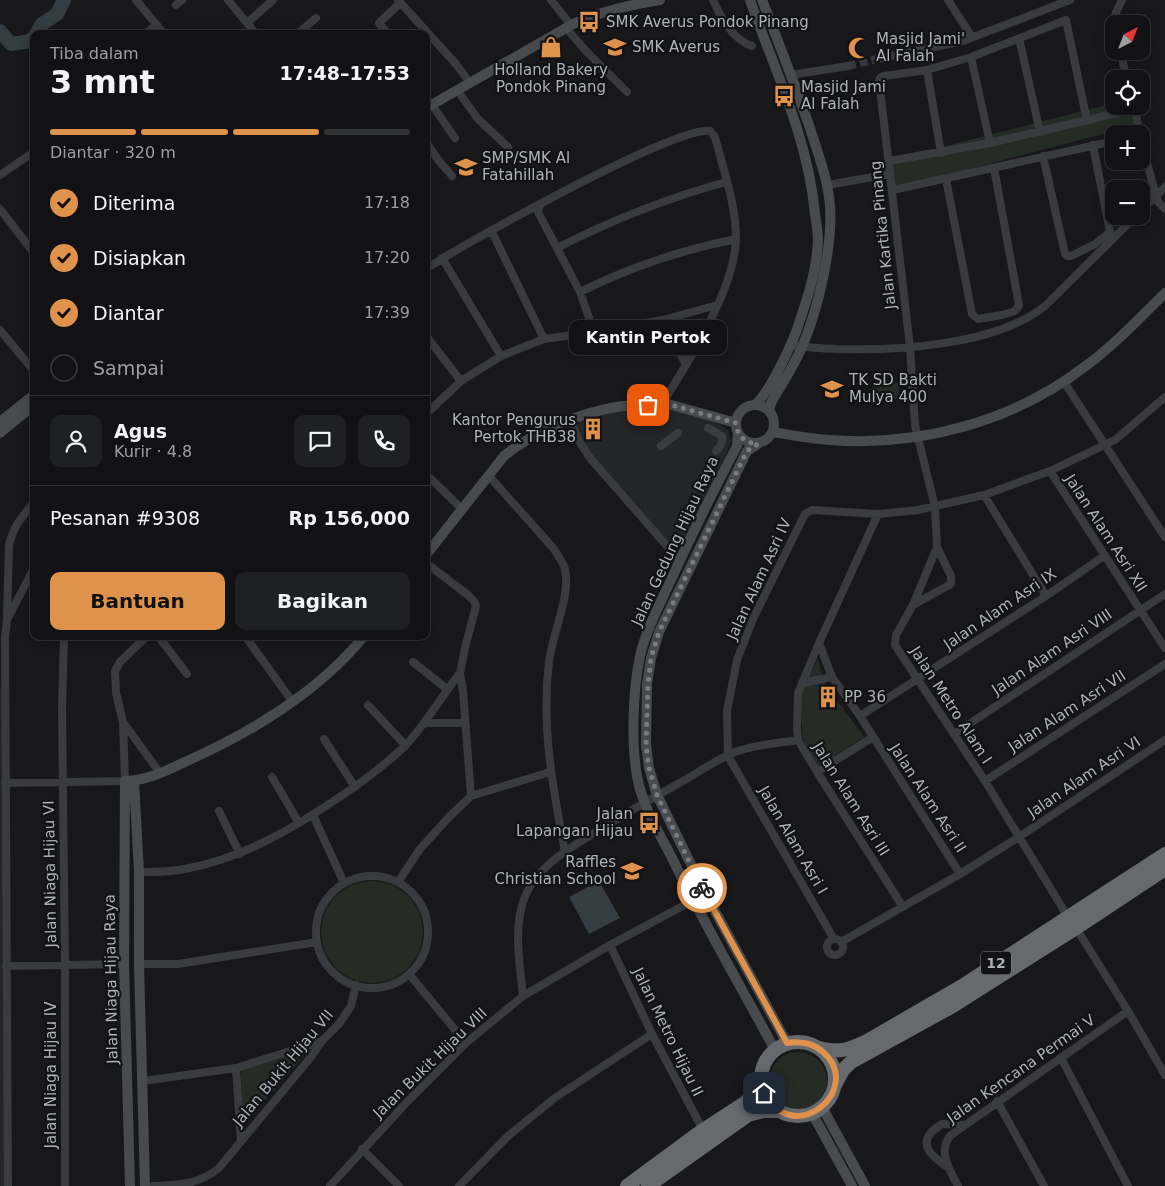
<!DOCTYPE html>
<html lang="id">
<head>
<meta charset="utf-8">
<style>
  :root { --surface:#121214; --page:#1f2022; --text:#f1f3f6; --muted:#9c9ea0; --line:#313234; --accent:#df924b }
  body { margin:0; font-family:"DejaVu Sans",sans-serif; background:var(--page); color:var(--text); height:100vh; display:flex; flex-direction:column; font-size:19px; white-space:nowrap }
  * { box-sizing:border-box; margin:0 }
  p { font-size:16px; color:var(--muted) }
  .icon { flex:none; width:28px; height:28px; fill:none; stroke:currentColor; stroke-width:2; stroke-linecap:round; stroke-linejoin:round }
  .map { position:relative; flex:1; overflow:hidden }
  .panel { position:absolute; left:30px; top:30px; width:400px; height:610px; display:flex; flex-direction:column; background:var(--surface); border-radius:10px; box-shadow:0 2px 12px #0003,0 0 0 1px var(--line) }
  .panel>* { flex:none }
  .needle { width:32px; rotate:42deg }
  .buttons { position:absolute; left:1105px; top:15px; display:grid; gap:10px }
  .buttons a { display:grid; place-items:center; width:45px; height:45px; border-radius:10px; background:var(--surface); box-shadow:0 2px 12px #0003,0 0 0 1px var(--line); font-size:25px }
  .pin { position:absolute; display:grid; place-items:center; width:42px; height:42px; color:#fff; margin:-21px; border-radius:10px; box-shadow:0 2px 8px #0006 }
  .courier { position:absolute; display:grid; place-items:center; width:50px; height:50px; margin:-25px; border:4px solid #df924b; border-radius:50%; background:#fff; color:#222; box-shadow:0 1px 6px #0007 }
  .bubble { position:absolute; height:35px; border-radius:10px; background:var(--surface); box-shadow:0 2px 12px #0003,0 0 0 1px var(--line); font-size:16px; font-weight:600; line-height:35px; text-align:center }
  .head em { font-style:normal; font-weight:600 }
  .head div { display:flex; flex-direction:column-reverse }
  .head { display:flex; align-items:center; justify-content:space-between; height:85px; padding:0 20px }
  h1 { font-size:32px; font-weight:600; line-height:38px }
  .bar { display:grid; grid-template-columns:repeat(4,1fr); gap:8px 5px; align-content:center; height:60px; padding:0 20px }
  .bar i { height:6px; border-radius:4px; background:var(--line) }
  .bar .current { background:var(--accent) }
  .bar p { grid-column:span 4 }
  .line { display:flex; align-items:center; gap:12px; padding:0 20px; border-top:1px solid var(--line) }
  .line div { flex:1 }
  .round { display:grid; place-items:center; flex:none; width:52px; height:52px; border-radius:10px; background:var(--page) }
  ol { padding:0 20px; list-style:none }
  li { display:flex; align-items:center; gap:15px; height:55px }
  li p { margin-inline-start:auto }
  li .icon { padding:5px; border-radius:50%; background:var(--accent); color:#111; stroke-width:4 }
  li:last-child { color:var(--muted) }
  li i { width:28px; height:28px; border:2px solid var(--line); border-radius:50% }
  .button { display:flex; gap:10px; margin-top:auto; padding:10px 20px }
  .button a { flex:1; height:58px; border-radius:10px; background:var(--accent); color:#111; font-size:20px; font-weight:600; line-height:58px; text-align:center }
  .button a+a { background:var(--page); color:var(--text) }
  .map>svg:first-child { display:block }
  .built { fill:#242527 }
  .green { fill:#252c25 }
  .water { fill:#333d42 }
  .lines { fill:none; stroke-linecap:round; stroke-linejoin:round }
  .river { stroke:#333d42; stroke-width:14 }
  .street-tunnel { stroke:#36373a; stroke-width:8; stroke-dasharray:8 4; stroke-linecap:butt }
  .street { stroke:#3a3b3e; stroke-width:8 }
  .secondary { stroke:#484b4e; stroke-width:10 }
  .highway { stroke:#666a6f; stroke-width:14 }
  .done { stroke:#787c81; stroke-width:5; stroke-dasharray:0 9 }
  .route { stroke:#df924b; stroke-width:6 }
  .labels { text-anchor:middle; stroke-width:4.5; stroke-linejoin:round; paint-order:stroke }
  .shield { fill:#131315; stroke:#7e8287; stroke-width:1 }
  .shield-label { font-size:14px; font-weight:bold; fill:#acb2b8 }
  .poi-label { font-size:15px; fill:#acb2b8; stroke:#131315; text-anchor:start }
  .street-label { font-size:15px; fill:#acb2b8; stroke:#131315 }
</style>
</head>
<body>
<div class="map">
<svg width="1165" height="1186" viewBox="0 0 1165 1186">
  <rect width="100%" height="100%" fill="#18181a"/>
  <path class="built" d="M664,408L684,412L719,424L728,430L731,441L725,457L678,553L583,448L576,426L580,421L619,410Z
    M0,689H5L4,1186H0Z"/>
  <path class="green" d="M1114,103V106H1133L1137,125L894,189L891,160Z
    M872,383H899V399H872Z
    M818,659L823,681L864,737L816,767L803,738L801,713V692Z
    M321 932a51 51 0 1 1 102 0a51 51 0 1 1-102 0Z
    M308,1051L242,1127L241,1069Z
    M769 1081a29 29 0 1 1 58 0a29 29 0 1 1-58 0Z"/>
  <path class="water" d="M599,881L620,918L589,934L569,897Z"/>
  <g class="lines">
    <path class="river" d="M0,31L11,44L31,41L34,37
      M36,34L42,24L57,14L64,0"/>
    <path class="street-tunnel" d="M848,66L877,59"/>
    <path class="street" d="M136,0L164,34
      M228,0L256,34
      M398,0L456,64L470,83
      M551,0L567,20
      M713,0C721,18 732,39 752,46
      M948,0L972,37
      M176,5L182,0
      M247,23L273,0
      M1116,24L1115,15L1122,0
      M566,28L586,51L627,92
      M145,34L157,25
      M297,34L316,18
      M388,34L379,23L400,3
      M1019,38L1040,132
      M1120,51L1127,79
      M971,57L990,143
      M877,59L963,41L1070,0
      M927,70L941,153
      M791,75L848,66
      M457,90L478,119L508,147
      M432,105L455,138
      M1134,106L1140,134
      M1141,140L1156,196L1159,203L1165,209
      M426,142L439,161L452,176
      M1043,156L1065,254L1067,256H1071L1095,244L1110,232L1093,145
      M889,161L990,143L1134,109
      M0,175L34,152
      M946,179L972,314L978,319L1002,315L1015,311L1019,305L994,168
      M827,185L890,174
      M893,190L1114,141
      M540,205L538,212L580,292L594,332
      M0,209L34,253
      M1141,211L1165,187
      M491,230L544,339
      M557,248C612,220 667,198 726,182
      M442,258L501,356
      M426,269C463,244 677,125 710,131L715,137C723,169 736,204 736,238C735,289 689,361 662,404
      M580,292C630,267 681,250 736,239
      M663,320L686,365
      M0,330L34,371
      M426,336L461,381
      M791,345C806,348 821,348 837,349C897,351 997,345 1045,306L1136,216
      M1064,382L1165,537
      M426,414L461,381L501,356L544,339L594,332L663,320L717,305
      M571,421L579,441L590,458L680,561
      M708,428L722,436C723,443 721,447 716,451
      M661,446L678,433
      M1050,471L1165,648
      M426,474L462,509
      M489,476L554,549C558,556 563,562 565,569C571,596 552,634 549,662C541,726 553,789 565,852
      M984,495L1046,596
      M878,514L819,643L832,677L860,716L960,874
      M426,563L468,595L474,601L476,606L465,648L460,673L463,691L471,796
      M913,605L951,584V576L937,547
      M7,618L9,546C12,528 22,517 34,502
      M64,636L62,708L65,965V1186
      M158,636L187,674
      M245,636L292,701
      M819,643L798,693L797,728L798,740L817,772L903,907
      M413,662L447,689
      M802,683L832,677
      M368,705L405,745
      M860,716L1046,596L1104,556
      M123,722L160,773
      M425,723H465
      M954,734L1165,594
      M324,739L355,787
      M817,772L873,737
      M272,777L299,823
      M985,781L1165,664
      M5,783L125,781L123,722L116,693L115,671L120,662L147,636
      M219,811L240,854
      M313,815L344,883
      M139,872C154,872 170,872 185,869C237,859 282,835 326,806C354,788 381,769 405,746C426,724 441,697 460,673
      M316 932a56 56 0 1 1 112 0a56 56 0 1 1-112 0Z
      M398,882L420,849L449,817L471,796L550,772
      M1068,917L985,781L895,645L896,635L913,605L937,547L935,507L915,425L910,347L879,80L881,77L884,76L927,70L971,57L1066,20L1087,121
      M1076,928L1128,1011L1165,1075
      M827 947a8 8 0 1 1 16 0a8 8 0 1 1-16 0Z
      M834,939L728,756L727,711L737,660L753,619L805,514L812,510L878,514L918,510L984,495L1050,471L1115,440L1165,397
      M841,942L960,874L1019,837L1165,740
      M610,945L652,1034L703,1130
      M139,964H178L317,942
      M6,966L124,964
      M409,974L466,1043
      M523,996C520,964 512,926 526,894C540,863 574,846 602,828C628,812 655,797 681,782C699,772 716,760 735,752C753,745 779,743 798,740
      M1061,1058L1128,1186
      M236,1068L241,1141
      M143,1081L236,1068L322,1041
      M997,1101L1044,1186
      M362,1149L399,1186
      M949,1168C929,1155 914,1141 942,1124L964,1125
      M8,1186L5,637L7,620L34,568
      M153,1186C179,1185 198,1185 219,1168L311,1057L322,1041L339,1024L351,1006L356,985
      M330,1186L406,1103L466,1043L523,996L610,945L692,901
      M459,1186L508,1136L556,1097L652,1034
      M958,1186C950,1171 937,1150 951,1135L1128,1011"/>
    <path class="secondary" d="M750,0C775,71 808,138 815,214C816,222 818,231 818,240C817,271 806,303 796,332C789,350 769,393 755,405
      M762,0C779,43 795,85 810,128C818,154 828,179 830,206C833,246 818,310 802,347C794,366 781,385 771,403L769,411
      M426,108L573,24C601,11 630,5 660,0
      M736 424a19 19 0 1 1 38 0a19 19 0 1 1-38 0Z
      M0,422L34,395
      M738,432L737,446C713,491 691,536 670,582C659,606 646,630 640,656C633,689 631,743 637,776C642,805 658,831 671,856C703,922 740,985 775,1050
      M773,432C792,435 811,439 830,440C920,447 1015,421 1087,365C1115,344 1140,318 1165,293
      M0,433L34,405
      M758,444L747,451L659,632L651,658L647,684L646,745L649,768L657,795L705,893L787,1043
      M426,555L504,456C535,431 577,414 616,407C631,405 647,405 662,404H668L736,423
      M134,781L139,872V964L145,1186
      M822,1107L865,1186
      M812,1113L852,1186
      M130,1186L124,964L125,781C147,781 168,770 187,761C250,733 320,691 364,636"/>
    <path class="highway" d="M761 1079a37 37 0 1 1 74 0a37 37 0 1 1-74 0Z
      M819,1048C841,1053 847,1050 867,1041L962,986L1165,854
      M835,1085L843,1070L851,1062L951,1007L1076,928L1165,869
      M627,1186L703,1130L746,1102L756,1090L761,1079
      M648,1186L748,1115L763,1111H780"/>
  </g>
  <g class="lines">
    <path class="done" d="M648,405L668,404L736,423C737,436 745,443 758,444L747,451L659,632L651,658L648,684L646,745L649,768L657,795L702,888"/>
    <path class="route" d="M702,888L787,1043C801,1041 813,1043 823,1052C865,1089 794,1149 764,1093"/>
  </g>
  <defs>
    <g id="bus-bare" transform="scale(1.725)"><path d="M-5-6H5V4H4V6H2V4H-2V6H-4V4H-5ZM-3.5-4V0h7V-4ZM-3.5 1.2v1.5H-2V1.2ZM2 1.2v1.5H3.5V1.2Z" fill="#df924b" stroke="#131315" stroke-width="2.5" paint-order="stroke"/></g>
    <g id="shop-bare" transform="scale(1.725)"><path d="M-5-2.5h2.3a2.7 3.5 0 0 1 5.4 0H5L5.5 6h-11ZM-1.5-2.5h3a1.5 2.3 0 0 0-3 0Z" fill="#df924b" stroke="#131315" stroke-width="2.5" paint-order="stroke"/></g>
    <g id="school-bare" transform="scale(1.725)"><path d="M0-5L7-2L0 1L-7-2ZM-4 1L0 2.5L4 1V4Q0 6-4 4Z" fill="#df924b" stroke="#131315" stroke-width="2.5" paint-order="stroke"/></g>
    <g id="mosque-bare" transform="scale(1.725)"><path d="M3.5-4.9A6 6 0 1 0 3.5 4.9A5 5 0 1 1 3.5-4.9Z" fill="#df924b" stroke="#131315" stroke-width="2.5" paint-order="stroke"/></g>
    <g id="building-bare" transform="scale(1.725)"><path d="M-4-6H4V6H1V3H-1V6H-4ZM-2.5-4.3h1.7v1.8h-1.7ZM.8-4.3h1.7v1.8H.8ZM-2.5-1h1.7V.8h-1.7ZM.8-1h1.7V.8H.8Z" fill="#df924b" stroke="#131315" stroke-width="2.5" paint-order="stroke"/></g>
  </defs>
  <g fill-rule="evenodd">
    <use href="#bus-bare" x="589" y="22"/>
    <use href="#shop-bare" x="551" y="47"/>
    <use href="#school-bare" x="615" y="47"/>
    <use href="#mosque-bare" x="859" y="48"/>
    <use href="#bus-bare" x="784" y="96"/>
    <use href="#school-bare" x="466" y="167"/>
    <use href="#school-bare" x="832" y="389"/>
    <use href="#building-bare" x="593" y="429"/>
    <use href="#building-bare" x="828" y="697"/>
    <use href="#bus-bare" x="649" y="823"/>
    <use href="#school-bare" x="632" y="871"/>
  </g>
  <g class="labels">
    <rect class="shield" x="981" y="951.5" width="30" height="23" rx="4"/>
    <g class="shield-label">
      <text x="996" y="968">12</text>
    </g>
    <g class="poi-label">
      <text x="606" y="27">SMK Averus Pondok Pinang</text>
      <text x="876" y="44">Masjid Jami'<tspan x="876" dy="17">Al Falah</tspan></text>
      <text x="632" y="52">SMK Averus</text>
      <text x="551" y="75" text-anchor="middle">Holland Bakery<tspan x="551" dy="17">Pondok Pinang</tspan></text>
      <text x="801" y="92">Masjid Jami<tspan x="801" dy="17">Al Falah</tspan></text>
      <text x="482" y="163">SMP/SMK Al<tspan x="482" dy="17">Fatahillah</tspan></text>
      <text x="849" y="385">TK SD Bakti<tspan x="849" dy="17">Mulya 400</tspan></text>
      <text x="576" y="425" text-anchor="end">Kantor Pengurus<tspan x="576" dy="17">Pertok THB38</tspan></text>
      <text x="844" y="702">PP 36</text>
      <text x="633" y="819" text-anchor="end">Jalan<tspan x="633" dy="17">Lapangan Hijau</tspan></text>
      <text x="616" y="867" text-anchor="end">Raffles<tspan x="616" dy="17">Christian School</tspan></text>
    </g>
    <g class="street-label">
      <text transform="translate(883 235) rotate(-96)" y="5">Jalan Kartika Pinang</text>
      <text transform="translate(1106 533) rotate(57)" y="5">Jalan Alam Asri XII</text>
      <text transform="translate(675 541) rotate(-65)" y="5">Jalan Gedung Hijau Raya</text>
      <text transform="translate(759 579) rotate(-65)" y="5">Jalan Alam Asri IV</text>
      <text transform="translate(1000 609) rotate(-34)" y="5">Jalan Alam Asri IX</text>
      <text transform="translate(1052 652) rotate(-34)" y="5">Jalan Alam Asri VIII</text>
      <text transform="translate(951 705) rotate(57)" y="5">Jalan Metro Alam I</text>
      <text transform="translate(1067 711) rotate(-33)" y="5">Jalan Alam Asri VII</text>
      <text transform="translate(1084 777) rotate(-34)" y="5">Jalan Alam Asri VI</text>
      <text transform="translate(928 798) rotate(57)" y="5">Jalan Alam Asri II</text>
      <text transform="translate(851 799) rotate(58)" y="5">Jalan Alam Asri III</text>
      <text transform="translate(793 840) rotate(60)" y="5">Jalan Alam Asri I</text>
      <text transform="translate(50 874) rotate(-91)" y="5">Jalan Niaga Hijau VI</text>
      <text transform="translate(111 979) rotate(-91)" y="5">Jalan Niaga Hijau Raya</text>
      <text transform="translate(668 1032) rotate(64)" y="5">Jalan Metro Hijau II</text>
      <text transform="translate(430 1063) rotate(-44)" y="5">Jalan Bukit Hijau VIII</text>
      <text transform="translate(283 1068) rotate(-50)" y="5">Jalan Bukit Hijau VII</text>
      <text transform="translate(1021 1069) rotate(-35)" y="5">Jalan Kencana Permai V</text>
      <text transform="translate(51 1075) rotate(-90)" y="5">Jalan Niaga Hijau IV</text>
    </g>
  </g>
</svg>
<div class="buttons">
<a><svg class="needle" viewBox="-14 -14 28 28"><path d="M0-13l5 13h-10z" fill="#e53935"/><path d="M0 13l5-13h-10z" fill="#9c9ea0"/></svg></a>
<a><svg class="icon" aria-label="locate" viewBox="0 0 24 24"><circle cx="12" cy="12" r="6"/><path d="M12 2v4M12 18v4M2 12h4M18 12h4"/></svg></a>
<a>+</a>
<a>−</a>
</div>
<div class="pin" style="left:648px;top:405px;background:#ea580c"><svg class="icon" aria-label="bag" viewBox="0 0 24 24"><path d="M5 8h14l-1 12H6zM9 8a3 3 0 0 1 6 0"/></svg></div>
<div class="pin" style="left:764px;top:1093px;background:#1f2937"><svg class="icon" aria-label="home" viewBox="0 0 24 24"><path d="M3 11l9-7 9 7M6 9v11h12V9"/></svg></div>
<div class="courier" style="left:702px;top:888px"><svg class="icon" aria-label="bike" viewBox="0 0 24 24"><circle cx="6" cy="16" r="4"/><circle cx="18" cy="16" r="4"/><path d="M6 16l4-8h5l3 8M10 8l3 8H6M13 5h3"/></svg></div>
<div class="bubble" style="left:569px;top:320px;width:158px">Kantin Pertok</div>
<section class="panel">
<div class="head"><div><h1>3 mnt</h1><p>Tiba dalam</p></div><em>17:48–17:53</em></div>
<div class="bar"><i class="current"></i><i class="current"></i><i class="current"></i><i></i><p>Diantar · 320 m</p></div>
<ol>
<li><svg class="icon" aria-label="check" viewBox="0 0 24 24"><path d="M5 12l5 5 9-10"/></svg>Diterima<p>17:18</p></li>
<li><svg class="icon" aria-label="check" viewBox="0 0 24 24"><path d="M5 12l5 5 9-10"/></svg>Disiapkan<p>17:20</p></li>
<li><svg class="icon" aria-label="check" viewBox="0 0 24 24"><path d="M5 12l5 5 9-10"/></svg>Diantar<p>17:39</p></li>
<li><i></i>Sampai</li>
</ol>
<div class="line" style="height:90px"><a class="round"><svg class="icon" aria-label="person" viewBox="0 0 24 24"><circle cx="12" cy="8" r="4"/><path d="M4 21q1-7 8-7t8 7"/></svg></a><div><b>Agus</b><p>Kurir · 4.8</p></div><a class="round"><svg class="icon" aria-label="chat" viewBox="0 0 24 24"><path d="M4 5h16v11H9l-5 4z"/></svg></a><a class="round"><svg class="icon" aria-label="phone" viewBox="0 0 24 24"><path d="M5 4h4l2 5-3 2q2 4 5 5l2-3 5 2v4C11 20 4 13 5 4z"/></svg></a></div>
<div class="line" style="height:65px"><div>Pesanan #9308</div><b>Rp 156,000</b></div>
<div class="button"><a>Bantuan</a><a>Bagikan</a></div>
</section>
</div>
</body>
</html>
